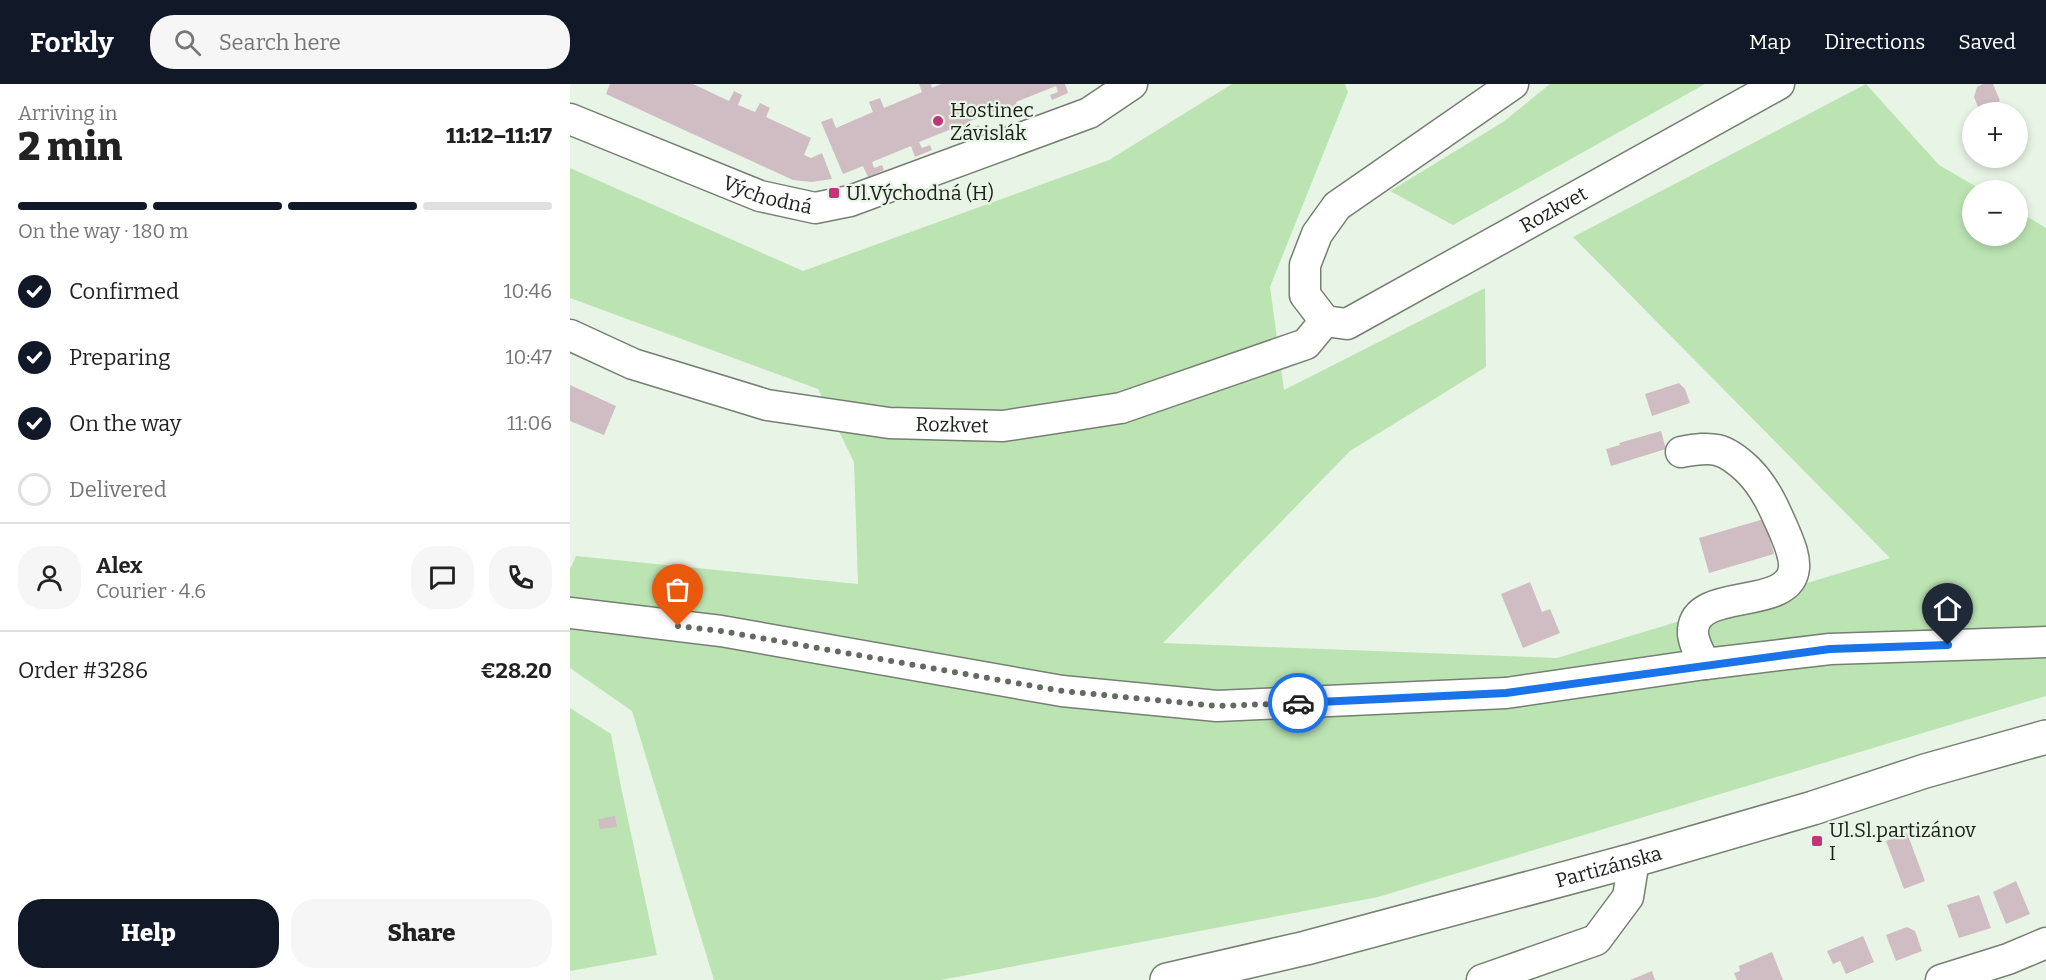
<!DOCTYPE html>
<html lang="en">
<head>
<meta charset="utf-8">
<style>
  :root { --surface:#fff; --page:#f6f6f6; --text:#222; --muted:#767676; --line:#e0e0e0; --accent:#111827 }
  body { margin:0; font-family:Bitter,serif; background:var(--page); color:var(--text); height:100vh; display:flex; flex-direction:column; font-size:22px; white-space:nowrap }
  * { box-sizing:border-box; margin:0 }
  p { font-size:20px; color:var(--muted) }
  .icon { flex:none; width:33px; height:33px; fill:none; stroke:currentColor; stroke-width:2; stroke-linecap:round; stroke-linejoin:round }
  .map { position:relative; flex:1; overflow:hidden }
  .details { display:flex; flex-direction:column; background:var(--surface); width:570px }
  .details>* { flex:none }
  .tools { position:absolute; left:1392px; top:18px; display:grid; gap:12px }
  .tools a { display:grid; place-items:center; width:66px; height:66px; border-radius:50%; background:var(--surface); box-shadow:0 3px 9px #0003; font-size:30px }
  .pin { position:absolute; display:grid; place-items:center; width:51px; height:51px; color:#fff; margin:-62px -26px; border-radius:50% 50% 50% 0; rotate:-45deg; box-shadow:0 0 6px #0007 }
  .pin .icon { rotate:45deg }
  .courier { position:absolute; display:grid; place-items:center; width:60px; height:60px; margin:-30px; border:4px solid #1a73e8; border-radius:50%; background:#fff; color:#222; box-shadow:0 2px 8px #0007 }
  .head em { font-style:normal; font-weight:800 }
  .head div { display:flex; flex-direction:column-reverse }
  .head { display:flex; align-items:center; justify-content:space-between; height:102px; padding:0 18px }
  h1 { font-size:39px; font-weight:800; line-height:45px }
  .bar { display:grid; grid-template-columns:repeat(4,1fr); gap:9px 6px; align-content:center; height:72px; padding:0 18px }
  .bar i { height:8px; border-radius:4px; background:var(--line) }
  .bar .on { background:var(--accent) }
  .bar p { grid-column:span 4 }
  .line { display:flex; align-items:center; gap:15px; padding:0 18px; border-top:2px solid var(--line) }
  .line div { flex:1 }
  .round { display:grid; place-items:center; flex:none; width:63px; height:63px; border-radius:24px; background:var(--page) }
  ol { padding:0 18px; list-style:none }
  li { display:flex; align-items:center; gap:18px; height:66px }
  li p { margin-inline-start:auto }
  li .icon { padding:6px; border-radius:50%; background:var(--accent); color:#fff; stroke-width:4 }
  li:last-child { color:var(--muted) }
  li i { width:33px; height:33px; border:3px solid var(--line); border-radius:50% }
  .button { display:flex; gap:12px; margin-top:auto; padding:12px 18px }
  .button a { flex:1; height:69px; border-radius:24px; background:var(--accent); color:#fff; font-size:24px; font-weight:800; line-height:69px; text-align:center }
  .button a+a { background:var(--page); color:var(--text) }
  header { display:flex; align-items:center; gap:36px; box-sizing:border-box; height:84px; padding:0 30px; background:var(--accent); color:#fff }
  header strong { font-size:28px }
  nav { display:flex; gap:33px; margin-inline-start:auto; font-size:21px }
  .search { width:420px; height:54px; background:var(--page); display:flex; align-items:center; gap:15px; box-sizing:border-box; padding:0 21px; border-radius:24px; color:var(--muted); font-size:22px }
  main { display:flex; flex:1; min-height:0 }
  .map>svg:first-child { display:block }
  .green { fill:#bce4b3 }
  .building { fill:#d0bdc3 }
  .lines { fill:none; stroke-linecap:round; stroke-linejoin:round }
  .minor-casing { stroke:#757f72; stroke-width:33 }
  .major-casing { stroke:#757f72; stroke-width:36 }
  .minor { stroke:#fff; stroke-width:30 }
  .major { stroke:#fff; stroke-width:33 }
  .done { stroke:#636a61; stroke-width:6; stroke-dasharray:0 10.8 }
  .route { stroke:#1a73e8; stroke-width:8 }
  .poi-dot { fill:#be3778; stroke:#e8f4e5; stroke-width:2 }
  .labels { text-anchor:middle; stroke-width:4.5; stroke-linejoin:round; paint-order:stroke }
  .poi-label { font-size:20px; fill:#1b1f1a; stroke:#e8f4e5; text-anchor:start }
  .street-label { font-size:20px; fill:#1b1f1a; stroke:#e8f4e5 }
</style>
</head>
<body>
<header>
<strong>Forkly</strong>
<div class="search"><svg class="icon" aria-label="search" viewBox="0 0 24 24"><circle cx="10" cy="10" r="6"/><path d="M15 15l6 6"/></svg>Search here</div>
<nav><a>Map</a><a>Directions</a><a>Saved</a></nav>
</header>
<main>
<section class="details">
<div class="head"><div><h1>2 min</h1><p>Arriving in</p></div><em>11:12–11:17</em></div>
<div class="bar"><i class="on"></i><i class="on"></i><i class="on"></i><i></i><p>On the way · 180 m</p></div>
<ol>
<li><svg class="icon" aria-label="check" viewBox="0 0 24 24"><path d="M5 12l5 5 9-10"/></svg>Confirmed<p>10:46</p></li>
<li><svg class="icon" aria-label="check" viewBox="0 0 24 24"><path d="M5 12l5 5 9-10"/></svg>Preparing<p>10:47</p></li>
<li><svg class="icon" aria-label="check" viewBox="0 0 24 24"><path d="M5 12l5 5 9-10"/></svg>On the way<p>11:06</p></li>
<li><i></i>Delivered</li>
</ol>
<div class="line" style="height:108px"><a class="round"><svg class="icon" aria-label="person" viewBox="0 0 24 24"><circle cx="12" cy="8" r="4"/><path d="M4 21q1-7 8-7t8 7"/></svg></a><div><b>Alex</b><p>Courier · 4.6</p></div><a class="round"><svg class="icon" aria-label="chat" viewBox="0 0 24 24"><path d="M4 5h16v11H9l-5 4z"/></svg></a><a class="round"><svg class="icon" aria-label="phone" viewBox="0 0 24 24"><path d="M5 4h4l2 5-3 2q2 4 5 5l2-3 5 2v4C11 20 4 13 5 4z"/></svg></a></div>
<div class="line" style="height:78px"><div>Order #3286</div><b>€28.20</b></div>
<div class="button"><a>Help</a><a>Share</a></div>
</section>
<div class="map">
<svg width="1476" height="896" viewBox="0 0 1476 896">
  <rect width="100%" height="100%" fill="#e8f4e5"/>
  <path class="green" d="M662,0H775L778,8L700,203L714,306L915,204L916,283L780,367L593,559L987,574L1320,474L1003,153L1296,0L1369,81L1412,106H1402V152H1448V127L1476,144V612L808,813L371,896H144L62,627L0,584V485L6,472L288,500L284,378L248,305L0,214V84L233,187L539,76Z
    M980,0H1135L883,141L820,107L933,38Z
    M0,624L41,650L51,703L87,871L0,887Z"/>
  <path class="building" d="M40,0H123L159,17L164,7L172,11L168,21L185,28L190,19L200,24L196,33L241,54L234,71L241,74L252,69L262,95L242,98L223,96L36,10Z
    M349,0H361L362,4L371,0H495L498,9L482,16L480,11L488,8L486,2L446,18L448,24L457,21L459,26L442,33L437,22L398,38L401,44L409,41L411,46L394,53L389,42L349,58L352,64L360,61L362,66L345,73L341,62L302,78L304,84L312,81L314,86L298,93L293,82L273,90L251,38L262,34L266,44L303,28L299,18L310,14L314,24L352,8Z
    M1413,0H1423L1430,17L1416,25L1408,23L1404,13L1407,3Z
    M1109,299L1115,305L1120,319L1082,332L1075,310Z
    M0,301L46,322L34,351L0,337Z
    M1091,347L1096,365L1041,382L1036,365L1050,361L1049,359Z
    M1194,435L1204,470L1139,489L1129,454Z
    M960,498L972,528L980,525L990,549L953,564L931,510Z
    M45,732L47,743L30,745L28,735Z
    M1337,749L1355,797L1334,805L1316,757Z
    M1446,797L1460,830L1436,840L1423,808Z
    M1409,811L1421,844L1389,854L1377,821Z
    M1337,843L1345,847L1352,867L1326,877L1316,851Z
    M1293,852L1304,878L1276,890L1270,877L1263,880L1257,867Z
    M1202,868L1213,896H1167L1164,889L1170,887L1169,882Z
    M1082,887L1085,896H1060Z"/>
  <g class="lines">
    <g class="minor-casing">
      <g id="minor">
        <path id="s1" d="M943,0L767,122L747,150L735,181V211L755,237L777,240L1209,0"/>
        <path id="s2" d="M0,35L190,112L245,124L280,117L519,29L562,0"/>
        <path id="s3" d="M0,251L63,280L197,321L319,339L433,342L551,324L736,260L755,237"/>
        <path d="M1111,368C1143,362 1154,363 1178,386C1196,404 1205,426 1215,449C1219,459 1225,472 1224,484C1220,528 1126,502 1123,546C1122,557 1130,570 1135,580"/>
        <path d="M0,529L151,547L492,607L647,622L936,609L1135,580L1260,565L1476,558"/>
        <path d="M912,896L1026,856L1058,813L1064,776"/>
        <path d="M1371,896L1438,875L1476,859"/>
      </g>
    </g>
    <g class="major-casing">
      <g id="major">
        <path id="s4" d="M597,896L736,864L1064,776L1243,724L1355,687L1476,653"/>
      </g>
    </g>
    <use href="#minor" class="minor"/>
    <use href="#major" class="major"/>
  </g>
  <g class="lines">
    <path class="done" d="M108,542L151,547L492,607L647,622L728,619"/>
    <path class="route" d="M728,619L936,609L1260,565L1378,561"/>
  </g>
  <g class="poi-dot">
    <circle cx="368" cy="37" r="6"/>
    <rect x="258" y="103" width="12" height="12" rx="3"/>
    <rect x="1241" y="751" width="12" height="12" rx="3"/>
  </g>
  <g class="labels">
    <g class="poi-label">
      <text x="380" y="33">Hostinec<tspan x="380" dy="23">Závislák</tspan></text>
      <text x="276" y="116">Ul.Východná (H)</text>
      <text x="1259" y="753">Ul.Sl.partizánov<tspan x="1259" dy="23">I</tspan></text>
    </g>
    <g class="street-label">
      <text dy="7" stroke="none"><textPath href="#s2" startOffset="212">Východná</textPath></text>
      <text dy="7" stroke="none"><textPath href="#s1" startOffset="603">Rozkvet</textPath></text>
      <text dy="7" stroke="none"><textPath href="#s3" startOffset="396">Rozkvet</textPath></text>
      <text dy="7" stroke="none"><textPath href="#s4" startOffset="456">Partizánska</textPath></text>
    </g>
  </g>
</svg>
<div class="tools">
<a>+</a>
<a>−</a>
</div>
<div class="pin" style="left:108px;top:542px;background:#ea580c"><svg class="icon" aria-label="bag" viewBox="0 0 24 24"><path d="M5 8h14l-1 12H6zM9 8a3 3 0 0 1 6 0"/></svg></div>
<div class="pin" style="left:1378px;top:561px;background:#1f2937"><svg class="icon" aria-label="home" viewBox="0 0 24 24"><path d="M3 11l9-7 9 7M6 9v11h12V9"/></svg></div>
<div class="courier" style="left:728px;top:619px"><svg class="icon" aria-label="car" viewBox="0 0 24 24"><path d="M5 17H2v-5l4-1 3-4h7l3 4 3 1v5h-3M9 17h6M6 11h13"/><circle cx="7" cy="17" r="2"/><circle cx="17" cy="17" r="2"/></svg></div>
</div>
</main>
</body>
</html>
